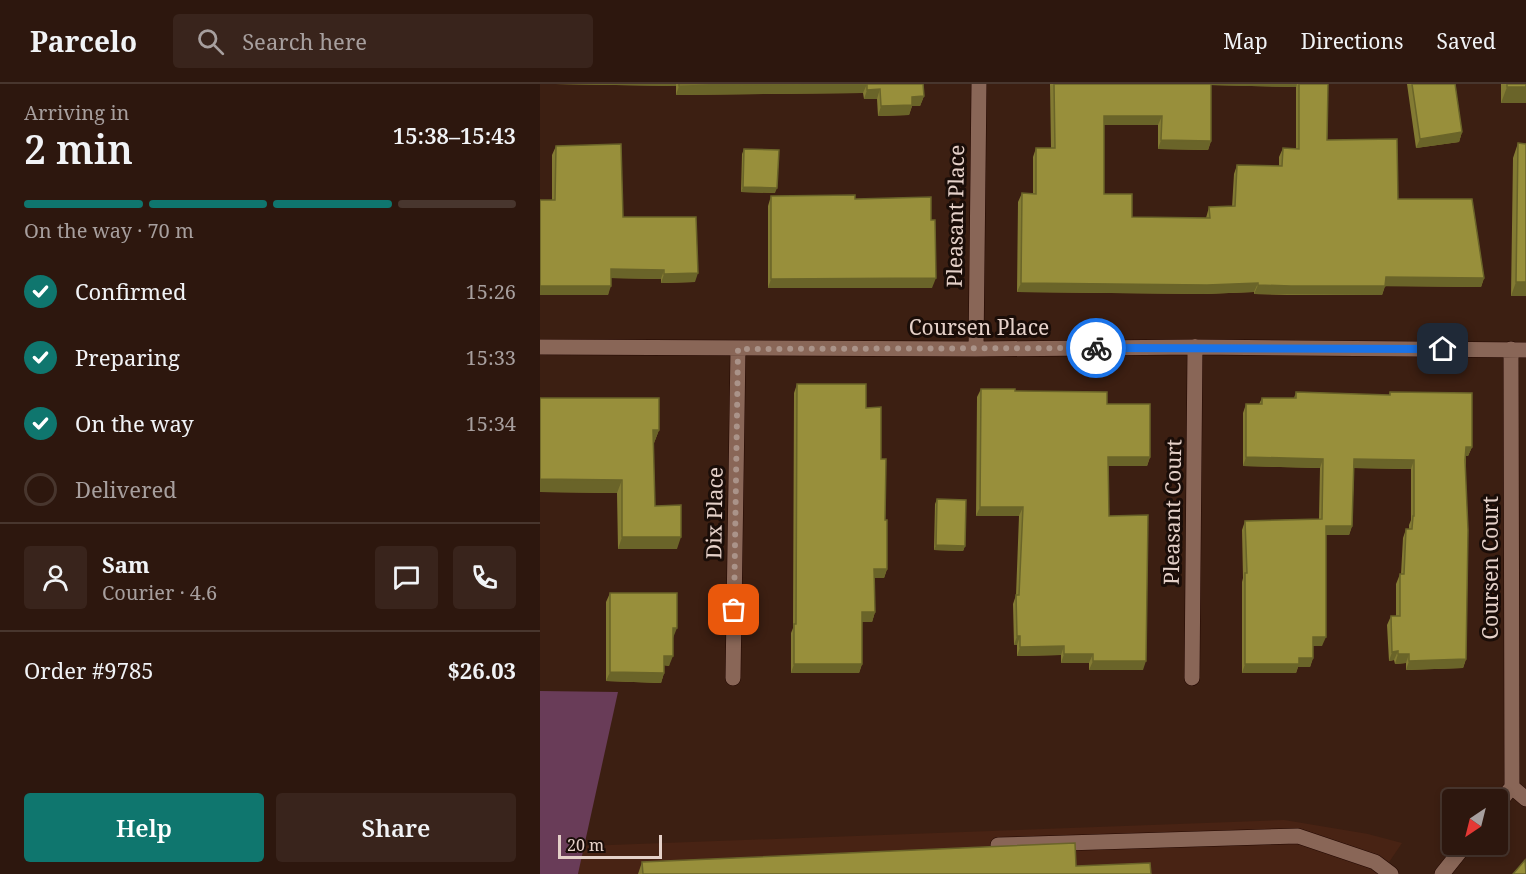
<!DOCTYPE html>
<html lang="en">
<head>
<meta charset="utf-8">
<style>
  :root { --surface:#2d170e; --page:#39241c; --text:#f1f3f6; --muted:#a79f9e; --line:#48362e; --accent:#0f766e }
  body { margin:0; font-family:"Noto Serif",serif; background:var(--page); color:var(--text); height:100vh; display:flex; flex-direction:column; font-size:22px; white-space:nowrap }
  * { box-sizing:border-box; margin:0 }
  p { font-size:20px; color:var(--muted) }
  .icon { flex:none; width:33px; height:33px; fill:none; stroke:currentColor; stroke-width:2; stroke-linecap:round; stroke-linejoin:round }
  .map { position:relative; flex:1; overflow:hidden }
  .drawer { display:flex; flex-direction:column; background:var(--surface); width:540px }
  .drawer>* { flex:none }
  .needle { width:39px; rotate:215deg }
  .controls { position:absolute; left:902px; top:705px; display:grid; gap:12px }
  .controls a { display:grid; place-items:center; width:66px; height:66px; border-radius:6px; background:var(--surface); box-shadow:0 3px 9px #0003,0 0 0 2px var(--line); font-size:30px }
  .scale { position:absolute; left:18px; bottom:15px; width:104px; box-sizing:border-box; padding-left:6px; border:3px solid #e5d1c9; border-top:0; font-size:16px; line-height:21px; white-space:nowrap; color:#e5d1c9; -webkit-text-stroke:4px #1a0d08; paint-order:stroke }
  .pin { position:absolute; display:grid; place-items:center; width:51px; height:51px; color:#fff; margin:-26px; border-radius:12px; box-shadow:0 3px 9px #0006 }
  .courier { position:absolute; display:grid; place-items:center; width:60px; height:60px; margin:-30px; border:4px solid #1a73e8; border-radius:50%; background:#fff; color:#222; box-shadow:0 2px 8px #0007 }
  .head em { font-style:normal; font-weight:600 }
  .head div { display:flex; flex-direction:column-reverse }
  .head { display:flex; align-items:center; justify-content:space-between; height:102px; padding:0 24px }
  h1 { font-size:39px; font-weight:600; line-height:45px }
  .bar { display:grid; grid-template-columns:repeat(4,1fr); gap:9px 6px; align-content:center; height:72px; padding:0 24px }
  .bar i { height:8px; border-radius:4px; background:var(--line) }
  .bar .on { background:var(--accent) }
  .bar p { grid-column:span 4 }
  .line { display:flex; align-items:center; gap:15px; padding:0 24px; border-top:2px solid var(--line) }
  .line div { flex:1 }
  .round { display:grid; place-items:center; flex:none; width:63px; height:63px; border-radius:6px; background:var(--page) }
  ol { padding:0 24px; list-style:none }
  li { display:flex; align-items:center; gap:18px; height:66px }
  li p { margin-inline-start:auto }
  li .icon { padding:6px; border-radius:50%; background:var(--accent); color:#fff; stroke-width:4 }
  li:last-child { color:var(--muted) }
  li i { width:33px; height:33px; border:3px solid var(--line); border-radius:50% }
  .action { display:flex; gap:12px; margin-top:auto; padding:12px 24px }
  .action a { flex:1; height:69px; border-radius:6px; background:var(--accent); color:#fff; font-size:24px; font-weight:600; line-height:69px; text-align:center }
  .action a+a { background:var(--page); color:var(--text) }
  header { display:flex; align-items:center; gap:36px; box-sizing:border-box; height:84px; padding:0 30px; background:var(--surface); border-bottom:2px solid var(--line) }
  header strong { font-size:28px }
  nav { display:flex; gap:33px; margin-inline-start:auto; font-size:21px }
  .search { width:420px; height:54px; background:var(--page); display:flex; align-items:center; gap:15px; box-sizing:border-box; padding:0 21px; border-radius:6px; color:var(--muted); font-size:22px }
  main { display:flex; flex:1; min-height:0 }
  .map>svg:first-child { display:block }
  .built { fill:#482314 }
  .green { fill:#693c58 }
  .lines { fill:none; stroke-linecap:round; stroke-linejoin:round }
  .service-casing { stroke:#220700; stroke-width:16 }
  .minor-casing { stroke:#220700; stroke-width:16 }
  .service { stroke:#896657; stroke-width:15 }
  .minor { stroke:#896657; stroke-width:15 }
  .wall { fill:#837b33; fill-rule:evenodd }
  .shaded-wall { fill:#6a6429 }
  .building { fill:#988f3b; stroke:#6a6429; stroke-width:1.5 }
  .done { stroke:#aa9389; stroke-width:6; stroke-dasharray:0 10.8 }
  .route { stroke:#1a73e8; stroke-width:8 }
  .labels { text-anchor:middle; stroke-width:6; stroke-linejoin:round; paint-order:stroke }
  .street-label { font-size:21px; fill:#e5d1c9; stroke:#1a0d08 }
</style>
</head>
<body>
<header>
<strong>Parcelo</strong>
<div class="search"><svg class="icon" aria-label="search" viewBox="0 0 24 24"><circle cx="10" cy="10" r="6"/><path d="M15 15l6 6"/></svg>Search here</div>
<nav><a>Map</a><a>Directions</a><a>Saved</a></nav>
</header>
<main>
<section class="drawer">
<div class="head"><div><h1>2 min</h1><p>Arriving in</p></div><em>15:38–15:43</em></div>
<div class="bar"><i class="on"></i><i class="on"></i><i class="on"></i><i></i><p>On the way · 70 m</p></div>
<ol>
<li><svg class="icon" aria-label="check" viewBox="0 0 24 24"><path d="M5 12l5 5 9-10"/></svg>Confirmed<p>15:26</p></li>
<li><svg class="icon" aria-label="check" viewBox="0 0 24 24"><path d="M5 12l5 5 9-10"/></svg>Preparing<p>15:33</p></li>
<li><svg class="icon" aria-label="check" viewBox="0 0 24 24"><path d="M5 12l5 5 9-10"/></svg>On the way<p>15:34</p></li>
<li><i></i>Delivered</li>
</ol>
<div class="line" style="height:108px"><a class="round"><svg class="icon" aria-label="person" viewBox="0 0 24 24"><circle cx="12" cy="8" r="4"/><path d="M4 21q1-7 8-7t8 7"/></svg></a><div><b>Sam</b><p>Courier · 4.6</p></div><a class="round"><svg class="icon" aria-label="chat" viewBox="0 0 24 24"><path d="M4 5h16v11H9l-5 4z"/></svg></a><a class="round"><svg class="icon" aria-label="phone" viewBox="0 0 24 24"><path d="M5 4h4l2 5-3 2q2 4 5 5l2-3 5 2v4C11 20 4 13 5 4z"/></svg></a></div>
<div class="line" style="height:78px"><div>Order #9785</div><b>$26.03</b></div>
<div class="action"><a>Help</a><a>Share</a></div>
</section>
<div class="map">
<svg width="986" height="790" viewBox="0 0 986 790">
  <rect width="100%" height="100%" fill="#3c1f12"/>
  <path class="built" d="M744,736L828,750L862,759L841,790H38L44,762Z"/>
  <path class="green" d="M0,607L78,608L38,790H0Z"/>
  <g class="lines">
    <g class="service-casing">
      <path id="service" d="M458,761L758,752L835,778L851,790"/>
    </g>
    <g class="minor-casing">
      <path id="minor" d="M0,263L436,265L655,263L986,266
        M436,265L439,0
        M971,265L972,703
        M193,594L198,265
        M652,594L655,263
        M972,703L986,715
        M957,721L972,703
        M902,790L926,760"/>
    </g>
    <use href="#service" class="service"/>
    <use href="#minor" class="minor"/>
  </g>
  <path class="wall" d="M15,0H383L384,12L380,22H372L369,31L338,32L337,15H324L323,9L136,11V2Z
    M510,0H788L787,56L858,115L944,194L941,203L845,202L842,211H747L714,210V208L664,210L477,208L478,118L482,109L493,110V73L496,64H511ZM671,1L756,3V65L743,64L739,73V82L697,81L694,90L692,123H669L666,134L592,133L564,110V41H618V65L668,66L671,57Z
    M867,0H915L922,48L919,58L876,64Z
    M961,0H986V19H961Z
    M978,59L986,60V212H971L973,74Z
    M16,62L83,133L155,198L121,199V195L71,194L68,211L12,116V71Z
    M204,65L235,109L201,108L202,70Z
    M231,112L315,115L392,204H228V122Z
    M257,300L326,324L341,375L347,485L344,494H334L335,528L332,538H322V580L319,589H251V549L253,544L254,309Z
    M441,305L475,307L567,320L610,373L607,382H568L569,432L603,586H549V579H521V571L477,572V561H474L473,520L476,511L479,432H436L437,313Z
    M756,308L849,311L850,308L932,363L928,372H926V575L923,584L866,586V579L855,580L854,576L849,577L847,541L851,532H856V500L860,490H861L863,454L866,445H869V441L871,436V385L814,384L812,442L809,451H786L782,562H773V574L770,583H758L756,589H702V498L703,494L702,446L705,437L779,435L780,384L703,382V329L706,320H719L722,314H754Z
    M119,346L114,359H113L115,422L137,465H78L77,409L0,408Z
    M397,415L425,462L423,467L394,466L395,420Z
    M70,509L133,554L129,582L124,581V589L121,599L66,597V518Z
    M102,778L536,782L611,790H98Z"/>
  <path class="shaded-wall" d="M15,0H136V2Z
    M264,0H327L323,9L136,11L139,2Z
    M667,0H757L756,3L667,1Z
    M967,3H986V19H961Z
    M340,5L337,15H324L327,6Z
    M384,12L380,22H372L369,31L338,32L341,22L372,13Z
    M564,32H622L618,41H560Z
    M922,48L919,58L876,64L880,55Z
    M621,56L671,57L668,66L618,65Z
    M203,103L237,104L235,109L201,108Z
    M71,185L124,186L121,195L68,194Z
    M158,189L155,198L121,199L124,190Z
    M846,193L944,194L941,203L842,202Z
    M396,194L392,204H228L231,195Z
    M976,198H986V212H971Z
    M481,199H718L714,208L664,210L477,208Z
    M718,201L845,202L842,211L714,210Z
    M0,202H71L68,211H0Z
    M113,346H119L114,359H108Z
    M926,363H932L928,372H923Z
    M568,373H610L607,382H565Z
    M706,373L783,375L780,384L703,382Z
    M814,375L874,376L871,385L811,384Z
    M0,395L82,396L77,409L0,408Z
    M440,423H483L479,432H436Z
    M786,442H812L809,451H783Z
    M82,453H141L137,465H78Z
    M396,461L425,462L423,467L394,466Z
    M334,485H347L344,494H331Z
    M322,528H335L332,538H319Z
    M133,544H137L133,554Z
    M477,552H480L477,561H474Z
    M773,553H786L782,562H770Z
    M524,562L521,571L477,572L480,563Z
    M858,567L854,576L849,577L852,568Z
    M524,570H553L549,579H521Z
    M858,570H869L866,579L855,580Z
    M124,572H133L129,582L121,581Z
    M759,574H773L770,583H758L756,589H702L705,580Z
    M926,575L923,584L866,586L869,577Z
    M553,577H606L603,586H549Z
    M254,580H322L319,589H251Z
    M70,588L124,589L121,599L66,597Z"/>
  <path class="building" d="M139,0H264L139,2Z
    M327,0H383L384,12L372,13V21L341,22L340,5L327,6Z
    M514,0H671V57L621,56L622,32H564V110H592V133L670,134L669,123L695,122L697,81L742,82L743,64L759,65V0H788L787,56L857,55L858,115H932L944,194L846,193L845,202H751L718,201V199L667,201L481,199L482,109L496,110V64H515Z
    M872,0H915L922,48L880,55Z
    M967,0H986V3H967Z
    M978,59L986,60V198H976Z
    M81,60L83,133H156L158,189L124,190V186L71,185V202H0V116H15L16,62Z
    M204,65L239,66L237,104L203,103Z
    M315,111V115L391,113V136H395L396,194L231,195V112Z
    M257,300H326V324L341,323V375H346L345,436H347V485H334L335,528H322V580H254V540H256Z
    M441,305H475V307L567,308V320H610V373H568L569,432L608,431L606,577H553V570H524V562L480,563V552H477L476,511H479L483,423H440Z
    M756,308L850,311V308L932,309V363H926L925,376L928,446L926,575L869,577V570H858V567L852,568L851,532H860V490H864L866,445H872L873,432H874V376L814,375L812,442H786V553H773V574H759V580H705V489H707L705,437L782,435L783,375L706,373V320H722V314H756Z
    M0,314H119V346H113L115,422L141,421V453H82V396L0,395Z
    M397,415L426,416L425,462L396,461Z
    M70,509H137V544H133V572H124V589L70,588Z
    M535,759L536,782L610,779L611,790H103L102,778Z
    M985,776L986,790H973Z"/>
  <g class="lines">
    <path class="done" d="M194,526L198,265L556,264"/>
    <path class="route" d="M556,264L903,265"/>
  </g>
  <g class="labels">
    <g class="street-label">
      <text transform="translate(416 132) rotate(-89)" y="7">Pleasant Place</text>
      <text x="439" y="251">Coursen Place</text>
      <text transform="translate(633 428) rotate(-89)" y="7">Pleasant Court</text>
      <text transform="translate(175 429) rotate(-89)" y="7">Dix Place</text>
      <text transform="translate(951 484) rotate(-90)" y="7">Coursen Court</text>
    </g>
  </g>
</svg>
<div class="controls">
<a><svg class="needle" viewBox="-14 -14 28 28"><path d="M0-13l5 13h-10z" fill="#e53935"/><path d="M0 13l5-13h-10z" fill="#a79f9e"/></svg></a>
</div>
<div class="scale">20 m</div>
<div class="pin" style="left:194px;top:526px;background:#ea580c"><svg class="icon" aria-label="bag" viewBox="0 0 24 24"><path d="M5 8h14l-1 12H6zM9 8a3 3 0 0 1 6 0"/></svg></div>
<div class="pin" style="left:903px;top:265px;background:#1f2937"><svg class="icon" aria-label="home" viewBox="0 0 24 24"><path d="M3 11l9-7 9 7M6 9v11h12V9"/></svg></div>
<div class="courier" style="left:556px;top:264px"><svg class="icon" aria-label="bike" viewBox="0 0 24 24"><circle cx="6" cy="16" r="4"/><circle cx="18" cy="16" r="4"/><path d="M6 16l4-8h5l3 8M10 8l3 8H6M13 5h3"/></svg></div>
</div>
</main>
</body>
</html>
